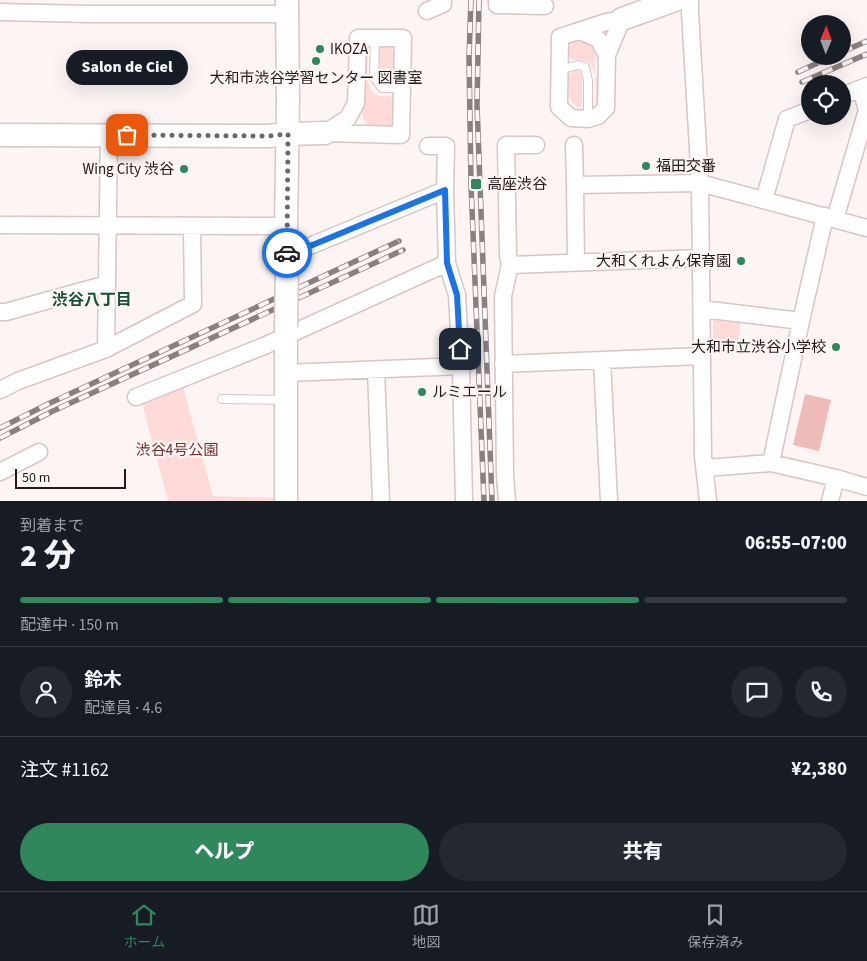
<!DOCTYPE html>
<html lang="ja">
<head>
<meta charset="utf-8">
<style>
  :root { --surface:#171b24; --page:#242831; --text:#f1f3f6; --muted:#9ea1a6; --line:#363941; --accent:#2f875b }
  body { margin:0; font-family:"Source Sans 3","Noto Sans JP",sans-serif; background:var(--page); color:var(--text); height:100vh; display:flex; flex-direction:column; font-size:19px; white-space:nowrap }
  * { box-sizing:border-box; margin:0 }
  p { font-size:16px; color:var(--muted) }
  .icon { flex:none; width:28px; height:28px; fill:none; stroke:currentColor; stroke-width:2; stroke-linecap:round; stroke-linejoin:round }
  .map { position:relative; height:501px; overflow:hidden }
  .panel { display:flex; flex-direction:column; background:var(--surface); flex:1 }
  .panel>* { flex:none }
  .needle { width:32px; rotate:1deg }
  .buttons { position:absolute; left:801px; top:15px; display:grid; gap:10px }
  .buttons a { display:grid; place-items:center; width:50px; height:50px; border-radius:50%; background:var(--surface); box-shadow:0 5px 20px #0002; font-size:25px }
  .scale { position:absolute; left:15px; bottom:12px; width:111px; box-sizing:border-box; padding-left:5px; border:2px solid #211a1a; border-top:0; font-size:14px; line-height:18px; white-space:nowrap; color:#211a1a; -webkit-text-stroke:4px #fcf5f4; paint-order:stroke }
  .pin { position:absolute; display:grid; place-items:center; width:42px; height:42px; color:#fff; margin:-21px; border-radius:10px; box-shadow:0 2px 8px #0006 }
  .courier { position:absolute; display:grid; place-items:center; width:50px; height:50px; margin:-25px; border:4px solid #1a73e8; border-radius:50%; background:#fff; color:#222; box-shadow:0 1px 6px #0007 }
  .bubble { position:absolute; height:35px; border-radius:18px; background:var(--surface); box-shadow:0 5px 20px #0002; font-size:16px; font-weight:800; line-height:35px; text-align:center }
  .summary em { font-style:normal; font-weight:800 }
  .summary div { display:flex; flex-direction:column-reverse }
  .summary { display:flex; align-items:center; justify-content:space-between; height:85px; padding:0 20px }
  h1 { font-size:32px; font-weight:800; line-height:38px }
  .bar { display:grid; grid-template-columns:repeat(4,1fr); gap:8px 5px; align-content:center; height:60px; padding:0 20px }
  .bar i { height:6px; border-radius:4px; background:var(--line) }
  .bar .on { background:var(--accent) }
  .bar p { grid-column:span 4 }
  .line { display:flex; align-items:center; gap:12px; padding:0 20px; border-top:1px solid var(--line) }
  .line div { flex:1 }
  .round { display:grid; place-items:center; flex:none; width:52px; height:52px; border-radius:26px; background:var(--page) }
  .cta { display:flex; gap:10px; margin-top:auto; padding:10px 20px }
  .cta a { flex:1; height:58px; border-radius:30px; background:var(--accent); color:#fff; font-size:20px; font-weight:800; line-height:58px; text-align:center }
  .cta a+a { background:var(--page); color:var(--text) }
  .tabs { display:flex; justify-content:space-around; align-items:center; height:70px; border-top:1px solid var(--line); background:var(--surface); font-size:14px; color:var(--muted) }
  .tabs a { display:grid; justify-items:center; gap:2px }
  .tabs .on { color:var(--accent) }
  .map>svg:first-child { display:block }
  .green { fill:#fedbd8 }
  .water { fill:#efbbb8 }
  .lines { fill:none; stroke-linecap:round; stroke-linejoin:round }
  .lane-casing { stroke:#d8c5c4; stroke-width:10 }
  .street-casing { stroke:#d8c5c4; stroke-width:19 }
  .secondary-casing { stroke:#d8c5c4; stroke-width:25 }
  .lane { stroke:#fff; stroke-width:8 }
  .street { stroke:#fff; stroke-width:16 }
  .secondary { stroke:#fff; stroke-width:22 }
  .rail-casing { stroke:#888181; stroke-width:5.5 }
  .rail { stroke:#fcf5f4; stroke-width:4; stroke-dasharray:11; stroke-linecap:butt }
  .secondary-bridge-casing { stroke:#d8c5c4; stroke-width:25; stroke-linecap:butt }
  .secondary-bridge { stroke:#fff; stroke-width:22 }
  .done { stroke:#6e6766; stroke-width:5; stroke-dasharray:0 9 }
  .route { stroke:#1a73e8; stroke-width:6 }
  .poi-dot { fill:#2f875b; stroke:#fcf5f4; stroke-width:2 }
  .labels { text-anchor:middle; stroke-width:4.5; stroke-linejoin:round; paint-order:stroke }
  .poi-label { font-size:15px; fill:#211a1a; stroke:#fcf5f4; text-anchor:start }
  .park-label { font-size:15px; fill:#6f302f; stroke:#fcf5f4 }
  .neighbourhood-label { font-size:16px; font-weight:bold; fill:#155335; stroke:#fcf5f4 }
</style>
</head>
<body>
<div class="map">
<svg width="867" height="501" viewBox="0 0 867 501">
  <rect width="100%" height="100%" fill="#fcf5f4"/>
  <path class="green" d="M580,38L589,40L595,48V73L602,98L598,104L596,102C596,92 598,64 585,61C579,59 574,61 569,58C569,46 568,43 580,38Z
    M379,42L387,44L396,53V79C393,82 390,84 385,83C375,80 379,51 379,42Z
    M366,55L368,56C368,68 364,93 380,96C386,97 390,95 396,98L394,123L389,127L370,128L363,119L362,114L363,56Z
    M575,69L580,72L582,75V106L580,108C570,105 569,97 569,87C569,81 568,75 572,70Z
    M713,320L740,322L737,353H729L728,345L713,346Z
    M183,388L213,496L276,498V501H168L142,403Z"/>
  <path class="water" d="M805,394L831,400L819,451L793,445Z"/>
  <g class="lines">
    <g class="lane-casing">
      <path id="lane" d="M375,38L374,77L382,88H402
        M559,70L578,65L585,67L588,81V119
        M222,399L285,400"/>
    </g>
    <g class="street-casing">
      <path id="street" d="M497,0V5L545,6
        M690,0V12L700,183L703,456L708,501
        M427,11L443,4V0
        M0,12L89,14H287
        M622,19L607,55L606,108L598,116L588,119L571,118L559,107L560,37L606,22Z
        M580,31L598,39L607,55
        M358,38H403L401,135L325,133L348,118L356,103Z
        M842,96L867,86
        M574,145L575,185
        M428,146H446L445,190L447,263L457,295L461,366L464,501
        M764,200L787,119L810,110
        M835,219L867,110L861,89
        M0,225L286,226
        M287,257L298,251L445,190
        M576,262L575,185L700,183L867,228
        M510,265L508,255L506,145H536
        M702,309L801,321
        M0,312H6L107,284
        M106,349L109,135
        M602,360L609,501
        M503,364L702,356
        M376,370L381,501
        M286,373L461,366
        M0,390L18,381L106,349L193,304L192,226
        M136,397L264,346L447,263
        M771,463L801,321L825,216
        M705,468L771,463L836,478L867,487
        M0,472L39,452
        M507,501L505,475L503,296L510,265L702,258
        M830,501L836,478"/>
    </g>
    <g class="secondary-casing">
      <path id="secondary" d="M287,0L288,101L286,226L287,266
        M622,19L675,0
        M0,135L268,136L288,134L325,133
        M286,501V327"/>
    </g>
    <use href="#lane" class="lane"/>
    <use href="#street" class="street"/>
    <use href="#secondary" class="secondary"/>
    <g class="rail-casing">
      <path id="rail" d="M471,0L469,57L471,184L484,501
        M479,0L477,105L492,501
        M842,52L867,41
        M798,72L833,56
        M802,82L867,54
        M0,428L48,404L399,241
        M0,438L53,411L403,250"/>
    </g>
    <use href="#rail" class="rail"/>
    <g class="secondary-bridge-casing">
      <path id="secondary-bridge" d="M286,327L287,266"/>
    </g>
    <use href="#secondary-bridge" class="secondary-bridge"/>
  </g>
  <g class="lines">
    <path class="done" d="M127,135L268,136L288,134L287,253"/>
    <path class="route" d="M287,253V258L298,251L445,190L447,263L457,295L460,349"/>
  </g>
  <g class="poi-dot">
    <circle cx="320" cy="49" r="5"/>
    <circle cx="316" cy="61" r="5"/>
    <circle cx="646" cy="166" r="5"/>
    <circle cx="184" cy="169" r="5"/>
    <rect x="470" y="178" width="12" height="12" rx="2.5"/>
    <circle cx="741" cy="261" r="5"/>
    <circle cx="836" cy="347" r="5"/>
    <circle cx="422" cy="392" r="5"/>
  </g>
  <g class="labels">
    <g class="poi-label">
      <text x="330" y="54">IKOZA</text>
      <text x="316" y="83" text-anchor="middle">大和市渋谷学習センター 図書室</text>
      <text x="656" y="171">福田交番</text>
      <text x="174" y="174" text-anchor="end">Wing City 渋谷</text>
      <text x="487" y="189">高座渋谷</text>
      <text x="731" y="266" text-anchor="end">大和くれよん保育園</text>
      <text x="826" y="352" text-anchor="end">大和市立渋谷小学校</text>
      <text x="432" y="397">ルミエール</text>
    </g>
    <g class="park-label">
      <text x="177" y="455">渋谷4号公園</text>
    </g>
    <g class="neighbourhood-label">
      <text x="92" y="305">渋谷八丁目</text>
    </g>
  </g>
</svg>
<div class="buttons">
<a><svg class="needle" viewBox="-14 -14 28 28"><path d="M0-13l5 13h-10z" fill="#e53935"/><path d="M0 13l5-13h-10z" fill="#9ea1a6"/></svg></a>
<a><svg class="icon" aria-label="locate" viewBox="0 0 24 24"><circle cx="12" cy="12" r="6"/><path d="M12 2v4M12 18v4M2 12h4M18 12h4"/></svg></a>
</div>
<div class="scale">50 m</div>
<div class="pin" style="left:127px;top:135px;background:#ea580c"><svg class="icon" aria-label="bag" viewBox="0 0 24 24"><path d="M5 8h14l-1 12H6zM9 8a3 3 0 0 1 6 0"/></svg></div>
<div class="pin" style="left:460px;top:349px;background:#1f2937"><svg class="icon" aria-label="home" viewBox="0 0 24 24"><path d="M3 11l9-7 9 7M6 9v11h12V9"/></svg></div>
<div class="courier" style="left:287px;top:253px"><svg class="icon" aria-label="car" viewBox="0 0 24 24"><path d="M5 17H2v-5l4-1 3-4h7l3 4 3 1v5h-3M9 17h6M6 11h13"/><circle cx="7" cy="17" r="2"/><circle cx="17" cy="17" r="2"/></svg></div>
<div class="bubble" style="left:66px;top:50px;width:122px">Salon de Ciel</div>
</div>
<section class="panel">
<div class="summary"><div><h1>2 分</h1><p>到着まで</p></div><em>06:55–07:00</em></div>
<div class="bar"><i class="on"></i><i class="on"></i><i class="on"></i><i></i><p>配達中 · 150 m</p></div>
<div class="line" style="height:90px"><a class="round"><svg class="icon" aria-label="person" viewBox="0 0 24 24"><circle cx="12" cy="8" r="4"/><path d="M4 21q1-7 8-7t8 7"/></svg></a><div><b>鈴木</b><p>配達員 · 4.6</p></div><a class="round"><svg class="icon" aria-label="chat" viewBox="0 0 24 24"><path d="M4 5h16v11H9l-5 4z"/></svg></a><a class="round"><svg class="icon" aria-label="phone" viewBox="0 0 24 24"><path d="M5 4h4l2 5-3 2q2 4 5 5l2-3 5 2v4C11 20 4 13 5 4z"/></svg></a></div>
<div class="line" style="height:65px"><div>注文 #1162</div><b>¥2,380</b></div>
<div class="cta"><a>ヘルプ</a><a>共有</a></div>
</section>
<nav class="tabs">
<a class="on"><svg class="icon" aria-label="home" viewBox="0 0 24 24"><path d="M3 11l9-7 9 7M6 9v11h12V9"/></svg>ホーム</a>
<a><svg class="icon" aria-label="map" viewBox="0 0 24 24"><path d="M3 6l6-2 6 2 6-2v14l-6 2-6-2-6 2zM9 4v14M15 6v14"/></svg>地図</a>
<a><svg class="icon" aria-label="saved" viewBox="0 0 24 24"><path d="M7 4h10v16l-5-4-5 4z"/></svg>保存済み</a>
</nav>
</body>
</html>
